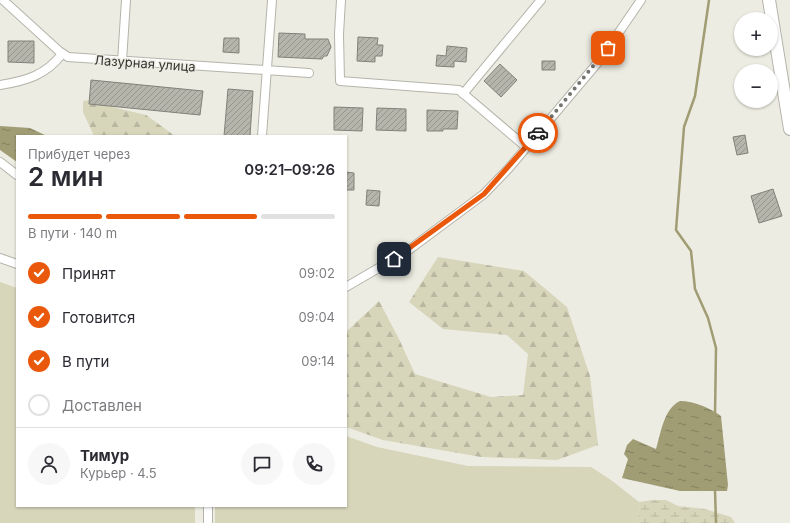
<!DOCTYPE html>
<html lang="ru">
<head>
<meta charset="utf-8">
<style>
  :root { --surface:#fff; --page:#f7f7f7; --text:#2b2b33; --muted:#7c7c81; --line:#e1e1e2; --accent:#ea580c }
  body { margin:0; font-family:Inter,sans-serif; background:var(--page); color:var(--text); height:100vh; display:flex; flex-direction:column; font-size:15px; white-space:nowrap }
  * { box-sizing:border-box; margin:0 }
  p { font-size:13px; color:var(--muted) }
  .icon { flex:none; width:22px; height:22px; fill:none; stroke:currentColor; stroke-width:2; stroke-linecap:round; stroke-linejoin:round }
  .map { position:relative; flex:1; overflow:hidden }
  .sheet { position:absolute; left:16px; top:135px; width:331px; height:372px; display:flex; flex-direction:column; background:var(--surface); border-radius:0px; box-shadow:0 1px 3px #0004 }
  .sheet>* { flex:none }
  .tools { position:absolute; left:734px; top:12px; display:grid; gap:8px }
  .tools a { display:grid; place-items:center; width:44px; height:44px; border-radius:50%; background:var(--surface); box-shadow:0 1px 3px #0004; font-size:20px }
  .pin { position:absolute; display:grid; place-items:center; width:34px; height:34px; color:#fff; margin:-17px; border-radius:8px; box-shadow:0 2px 6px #0006 }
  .courier { position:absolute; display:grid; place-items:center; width:40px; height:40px; margin:-20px; border:3px solid #ea580c; border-radius:50%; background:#fff; color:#222; box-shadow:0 1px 5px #0007 }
  .overview em { font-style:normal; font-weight:600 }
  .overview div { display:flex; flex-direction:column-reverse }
  .overview { display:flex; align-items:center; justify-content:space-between; height:68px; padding:0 12px }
  h1 { font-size:26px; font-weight:600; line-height:30px }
  .bar { display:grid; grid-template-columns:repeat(4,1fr); gap:6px 4px; align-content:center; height:48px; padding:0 12px }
  .bar i { height:5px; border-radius:3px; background:var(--line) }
  .bar .active { background:var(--accent) }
  .bar p { grid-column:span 4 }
  .line { display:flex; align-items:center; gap:10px; padding:0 12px; border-top:1px solid var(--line) }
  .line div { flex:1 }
  .round { display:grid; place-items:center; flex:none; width:42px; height:42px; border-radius:21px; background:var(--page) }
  ol { padding:0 12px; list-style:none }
  li { display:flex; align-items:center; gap:12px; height:44px }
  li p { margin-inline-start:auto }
  li .icon { padding:4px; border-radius:50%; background:var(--accent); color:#fff; stroke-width:4 }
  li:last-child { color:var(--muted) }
  li i { width:22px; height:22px; border:2px solid var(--line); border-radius:50% }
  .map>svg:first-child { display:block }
  .green { fill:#d7d5ba }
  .forest { fill:url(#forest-firs) }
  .wetland { fill:url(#wetland-marsh) }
  .water { fill:url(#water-ripples) }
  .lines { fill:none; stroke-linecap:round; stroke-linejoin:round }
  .stream { stroke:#a09c74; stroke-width:2.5 }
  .building { fill:url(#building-hatch); stroke:#828179 }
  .street-casing { stroke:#b5b4ab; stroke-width:10 }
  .secondary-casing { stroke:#b5b4ab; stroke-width:14 }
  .street { stroke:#fff; stroke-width:8 }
  .secondary { stroke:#fff; stroke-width:12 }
  .done { stroke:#75756f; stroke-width:4; stroke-dasharray:0 7.2 }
  .route { stroke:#ea580c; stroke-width:5 }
  .labels { text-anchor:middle; stroke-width:3; stroke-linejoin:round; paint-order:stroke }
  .street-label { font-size:13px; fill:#353531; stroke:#edece2 }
</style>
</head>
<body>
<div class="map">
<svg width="790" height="523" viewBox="0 0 790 523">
  <defs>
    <pattern id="forest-firs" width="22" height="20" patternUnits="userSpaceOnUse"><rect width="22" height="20" fill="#d7d5ba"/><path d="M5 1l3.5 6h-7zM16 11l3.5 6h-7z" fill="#b9b7a0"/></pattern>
    <pattern id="wetland-marsh" width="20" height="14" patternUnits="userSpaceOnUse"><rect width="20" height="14" fill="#d7d5ba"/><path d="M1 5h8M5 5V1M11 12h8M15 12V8" fill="none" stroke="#b9b7a0"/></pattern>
    <pattern id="water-ripples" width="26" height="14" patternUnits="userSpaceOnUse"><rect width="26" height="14" fill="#a09c74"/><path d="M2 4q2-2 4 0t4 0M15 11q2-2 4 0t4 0" fill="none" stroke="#838060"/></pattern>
    <pattern id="building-hatch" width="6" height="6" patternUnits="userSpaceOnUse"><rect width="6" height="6" fill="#b6b5ac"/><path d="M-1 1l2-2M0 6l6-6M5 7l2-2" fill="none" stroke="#95948d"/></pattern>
  </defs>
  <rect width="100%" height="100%" fill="#edece2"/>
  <path class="green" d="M0,282L17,288V506H195V523H0Z
    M346,436L377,447L468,466L591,467L611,480L639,502L637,523H215V506H346Z"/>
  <path class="forest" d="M90,100L95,103L146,115L175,136H94L83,112V101Z
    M438,257L524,271L567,307L590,376L598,445L557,460L481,457L383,440L346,427V332L379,301L399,339L415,374L491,397L523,395L528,354L507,335L443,329L409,302Z"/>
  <path class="wetland" d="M652,500H666L678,506L705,509L731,517L735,523H637L639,502Z"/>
  <path class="water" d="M0,126L30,128L47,136H17V162L0,150Z
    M680,401C694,401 710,408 721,416L728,485L727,491H680L622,478L628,459L624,454L627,445L633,439L656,449C661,433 664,408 680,401Z"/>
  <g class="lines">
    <path class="stream" d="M709,0L695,96L684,127L676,230L691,251L695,289L708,318L716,348L715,415
      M715,490L716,523"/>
  </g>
  <path class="building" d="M279,33L305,34V39H328L331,47L327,56H324L322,59L278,57Z
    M358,37L378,38L377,45H383L382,56H375V62L357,61Z
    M224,38H239V53L223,52Z
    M8,41H34V63L8,62Z
    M447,46L467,48L466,62L454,61V67L436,66L437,55L446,56Z
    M542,61H555V70H542Z
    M500,64L517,80L501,97L484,81Z
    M91,80L203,91L200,115L89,104Z
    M228,89L253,91L250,136H224Z
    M334,107L363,108L362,131L334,130Z
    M377,108L406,109V131L376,130Z
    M427,110L458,111L457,129H443V131H427Z
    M745,135L748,153L737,155L733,137Z
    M346,172L354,173V190H346Z
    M773,189L782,216L759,223L751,196Z
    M367,190L380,191L379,206L366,205Z"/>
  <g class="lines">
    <g class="street-casing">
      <path id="street" d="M3,0L59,51L68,57L309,73
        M341,0L339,34L340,81L459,90L526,147
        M122,61L126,0
        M0,85C26,81 46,75 62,54
        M463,94L541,0
        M262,136L272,0
        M0,162L17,175
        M0,258L17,264
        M346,287L406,252L484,194L509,168L600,60L641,0
        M208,506V523"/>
    </g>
    <g class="secondary-casing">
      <path id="secondary" d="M769,0L790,129"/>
    </g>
    <use href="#street" class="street"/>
    <use href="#secondary" class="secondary"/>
  </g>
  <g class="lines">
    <path class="done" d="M538,133L608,48"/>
    <path class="route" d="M394,259L484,194L538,133"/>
  </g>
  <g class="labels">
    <g class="street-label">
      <text transform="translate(145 63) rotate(4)" y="5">Лазурная улица</text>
    </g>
  </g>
</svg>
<div class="tools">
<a>+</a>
<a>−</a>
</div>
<div class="pin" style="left:608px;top:48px;background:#ea580c"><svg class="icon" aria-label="bag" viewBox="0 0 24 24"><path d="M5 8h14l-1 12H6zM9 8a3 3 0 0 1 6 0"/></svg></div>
<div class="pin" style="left:394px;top:259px;background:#1f2937"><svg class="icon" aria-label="home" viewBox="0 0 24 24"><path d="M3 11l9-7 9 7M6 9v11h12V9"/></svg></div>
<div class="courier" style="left:538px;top:133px"><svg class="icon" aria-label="car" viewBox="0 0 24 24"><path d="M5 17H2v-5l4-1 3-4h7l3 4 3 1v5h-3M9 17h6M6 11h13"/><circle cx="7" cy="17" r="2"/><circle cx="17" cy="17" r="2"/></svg></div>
<section class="sheet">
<div class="overview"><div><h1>2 мин</h1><p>Прибудет через</p></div><em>09:21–09:26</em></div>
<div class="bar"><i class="active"></i><i class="active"></i><i class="active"></i><i></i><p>В пути · 140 m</p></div>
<ol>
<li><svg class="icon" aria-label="check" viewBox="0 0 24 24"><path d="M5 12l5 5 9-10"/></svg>Принят<p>09:02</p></li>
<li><svg class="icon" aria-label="check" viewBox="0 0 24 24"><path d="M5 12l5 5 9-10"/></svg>Готовится<p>09:04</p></li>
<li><svg class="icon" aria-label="check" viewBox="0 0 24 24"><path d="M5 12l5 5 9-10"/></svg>В пути<p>09:14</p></li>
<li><i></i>Доставлен</li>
</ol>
<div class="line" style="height:72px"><a class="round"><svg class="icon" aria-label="person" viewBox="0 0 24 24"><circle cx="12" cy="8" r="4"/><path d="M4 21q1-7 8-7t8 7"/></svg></a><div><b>Тимур</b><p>Курьер · 4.5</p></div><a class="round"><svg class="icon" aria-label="chat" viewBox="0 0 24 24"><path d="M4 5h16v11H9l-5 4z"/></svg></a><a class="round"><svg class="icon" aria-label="phone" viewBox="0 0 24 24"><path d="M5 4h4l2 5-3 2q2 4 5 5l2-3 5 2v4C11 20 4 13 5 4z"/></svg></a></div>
</section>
</div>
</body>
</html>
